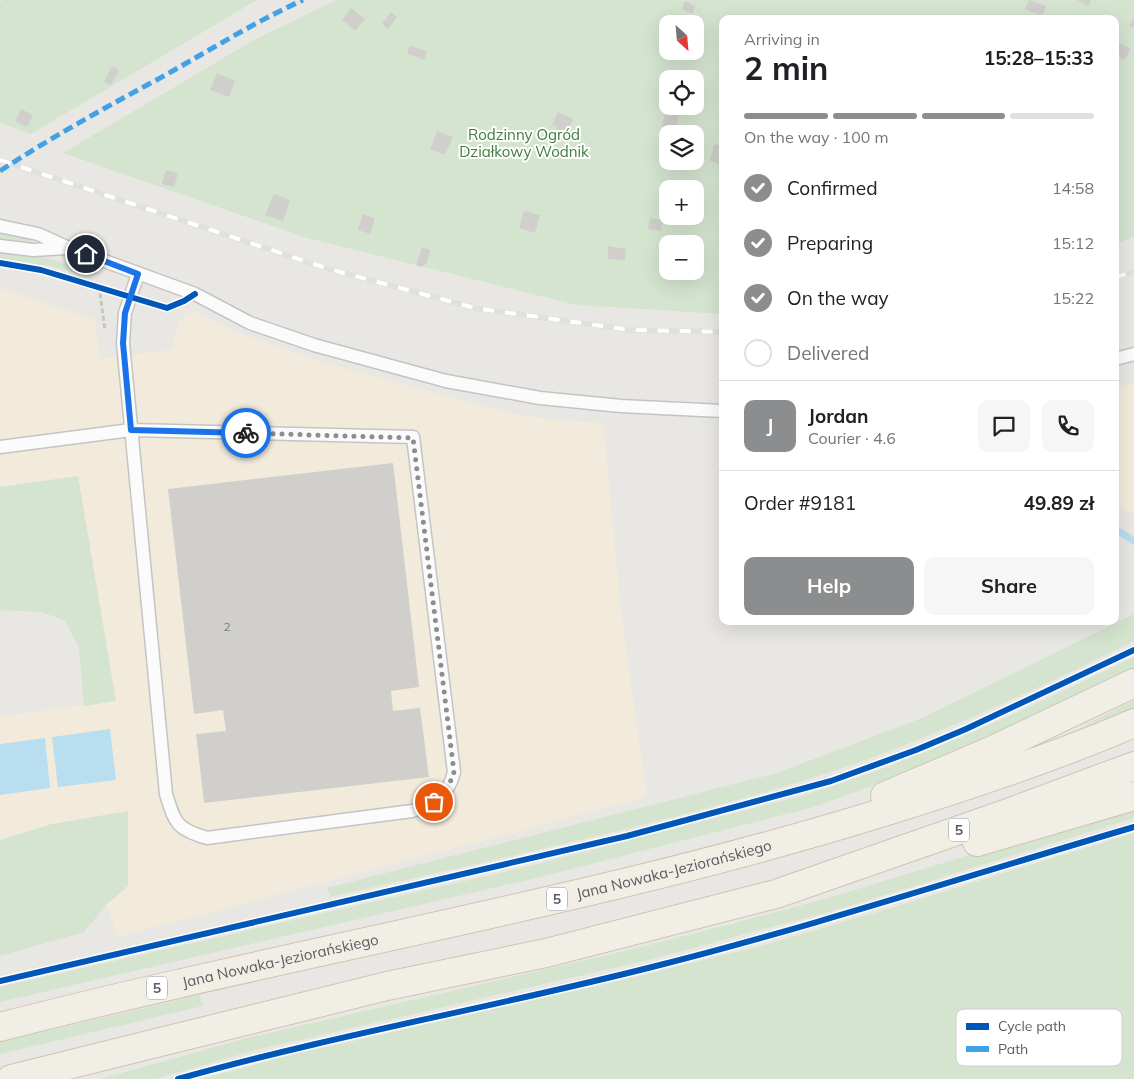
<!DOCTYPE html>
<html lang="en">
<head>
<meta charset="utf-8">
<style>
  :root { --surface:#fff; --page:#f6f6f6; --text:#202124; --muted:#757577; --line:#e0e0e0; --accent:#8b8d8e }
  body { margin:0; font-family:Mulish,sans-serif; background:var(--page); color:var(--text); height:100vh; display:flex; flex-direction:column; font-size:19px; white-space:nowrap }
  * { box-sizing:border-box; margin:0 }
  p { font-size:16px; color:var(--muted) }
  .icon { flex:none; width:28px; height:28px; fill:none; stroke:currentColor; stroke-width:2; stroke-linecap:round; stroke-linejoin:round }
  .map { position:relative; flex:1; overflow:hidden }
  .side { position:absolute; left:719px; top:15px; width:400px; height:610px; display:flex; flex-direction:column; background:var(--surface); border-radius:10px; box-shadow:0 5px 20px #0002 }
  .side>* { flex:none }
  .needle { width:32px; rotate:154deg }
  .controls { position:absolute; left:659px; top:15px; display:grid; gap:10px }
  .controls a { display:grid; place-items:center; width:45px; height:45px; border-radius:10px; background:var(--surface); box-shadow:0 5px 20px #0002; font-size:25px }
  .pin { position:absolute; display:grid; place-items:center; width:42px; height:42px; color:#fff; margin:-21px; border:2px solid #fff; border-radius:50%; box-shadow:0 1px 5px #0007 }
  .courier { position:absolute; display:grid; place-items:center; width:50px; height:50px; margin:-25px; border:4px solid #1a73e8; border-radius:50%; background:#fff; color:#222; box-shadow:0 1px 6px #0007 }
  .summary em { font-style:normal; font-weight:700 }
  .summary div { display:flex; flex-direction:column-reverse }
  .summary { display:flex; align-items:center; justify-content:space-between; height:85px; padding:0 25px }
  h1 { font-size:32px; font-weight:700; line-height:38px }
  .bar { display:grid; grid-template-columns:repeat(4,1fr); gap:8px 5px; align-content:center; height:60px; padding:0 25px }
  .bar i { height:6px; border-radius:4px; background:var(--line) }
  .bar .selected { background:var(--accent) }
  .bar p { grid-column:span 4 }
  .line { display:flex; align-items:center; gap:12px; padding:0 25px; border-top:1px solid var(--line) }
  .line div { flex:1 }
  .round { display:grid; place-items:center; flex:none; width:52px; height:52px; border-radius:10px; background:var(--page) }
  ol { padding:0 25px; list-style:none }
  li { display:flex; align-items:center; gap:15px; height:55px }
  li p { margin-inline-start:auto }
  li .icon { padding:5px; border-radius:50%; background:var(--accent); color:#fff; stroke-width:4 }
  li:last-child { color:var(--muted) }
  li i { width:28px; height:28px; border:2px solid var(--line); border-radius:50% }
  .button { display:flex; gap:10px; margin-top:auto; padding:10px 25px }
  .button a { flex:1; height:58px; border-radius:10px; background:var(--accent); color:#fff; font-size:20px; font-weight:700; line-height:58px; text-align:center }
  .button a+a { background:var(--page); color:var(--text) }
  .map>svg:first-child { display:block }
  .commercial { fill:#f2ebdc }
  .green { fill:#d4e4cf; fill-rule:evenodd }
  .water { fill:#b9def0 }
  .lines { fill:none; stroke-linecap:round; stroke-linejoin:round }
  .stream { stroke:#b9def0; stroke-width:7 }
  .building { fill:#d0cfcc }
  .lane-casing { stroke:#c4c4c4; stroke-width:15 }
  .primary-casing { stroke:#cfc4b3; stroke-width:30 }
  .path { stroke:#c5c9c6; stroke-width:3; stroke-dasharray:5 2.5; stroke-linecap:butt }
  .lane { stroke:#fcfbfb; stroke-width:12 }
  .primary { stroke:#f1eee6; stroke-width:28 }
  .rail-casing { stroke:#e0e0e0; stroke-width:5.5 }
  .rail { stroke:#fff; stroke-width:4; stroke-dasharray:11; stroke-linecap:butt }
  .quiet { stroke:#42a1e6; stroke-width:5; stroke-dasharray:10 5; stroke-linecap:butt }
  .cycleway-casing { stroke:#fff; stroke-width:9 }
  .cycleway { stroke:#0057b8; stroke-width:6 }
  .done { stroke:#8b8d8e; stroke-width:5; stroke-dasharray:0 9 }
  .route { stroke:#1a73e8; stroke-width:6 }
  .labels { text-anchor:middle; stroke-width:4; stroke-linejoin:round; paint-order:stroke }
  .number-label { font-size:12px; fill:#787b7c }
  .shield { fill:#fff; stroke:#8b8e90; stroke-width:1 }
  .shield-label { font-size:14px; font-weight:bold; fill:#595d60 }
  .park-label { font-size:15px; fill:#3e7d3b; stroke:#fff }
  .street-label { font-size:15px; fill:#595d60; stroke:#fff }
  .key { fill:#fff; stroke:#cdcecf; stroke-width:1 }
  .key-label { font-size:14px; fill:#595d60 }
</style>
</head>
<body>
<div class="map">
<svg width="1134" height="1079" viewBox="0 0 1134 1079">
  <rect width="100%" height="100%" fill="#e9e7e3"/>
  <path class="commercial" d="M0,288L95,320L100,359L171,350L179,322L186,314L193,311L238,333L325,363L513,414L564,421L603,423L622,620L647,797L117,937L107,904L128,885L52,824L0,840V717L115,700L78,477L0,487Z
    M1134,382V515L1115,504V389Z"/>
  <path class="green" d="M3,0H257L31,134L0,123V2Z
    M336,0H1134V237L1115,244V19H722V314L577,305L307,238L63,153L254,40ZM668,24H695V51H668ZM668,79H695V106H668ZM668,134H695V161H668ZM668,189H695V216H668ZM668,244H695V271H668Z
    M0,233L31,239L32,242L0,239Z
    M0,252C29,255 69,258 92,278L54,267L0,258Z
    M78,476L116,701L84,706L79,648L65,621L42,612L0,610V487Z
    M1134,614V641C1028,693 922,744 809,779C652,827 490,860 330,897L327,888L777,773L922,718Z
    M1134,657V673L958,755L814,807L540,877L0,1002V987L522,868L801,796C917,761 1025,710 1134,657Z
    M1134,700V708L1079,728Z
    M1134,805V818L846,907L644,961L256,1050L155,1079H101L243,1039L634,949L739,922L828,898Z
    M128,811V886L107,904L84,932L0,956V840L52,824Z
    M1134,833V1079H203L291,1055L610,983L753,948L888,909Z
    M200,995L203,1006L0,1054V1042Z"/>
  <path class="water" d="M110,729L116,780L58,787L52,737Z
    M45,738L50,788L0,795V744Z"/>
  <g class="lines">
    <path class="stream" d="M1115,529L1134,541"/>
  </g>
  <path class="building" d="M1029,0L1046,6L1042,16L1025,9Z
    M1077,0H1091L1088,6Z
    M685,1L695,6L692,14L682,9Z
    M351,8L365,19L355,31L342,20Z
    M391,12L397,17L388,29L382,24Z
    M1134,17V28L1129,26Z
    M1118,42L1131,49L1124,60L1115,55L1119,49L1115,47Z
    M410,45L427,52L424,60L407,53Z
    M112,66L119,70L111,85L104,82Z
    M217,73L235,81L229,97L210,90Z
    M21,109L33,115L27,127L15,121Z
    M666,110L679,114L674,134H668V140L661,138L666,127L662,126Z
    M558,112L573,119L566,135L555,131L557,127L552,125Z
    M437,131L453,137L445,155L430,149Z
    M714,144L722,146V165L710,161Z
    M166,170L178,173L174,187L162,184Z
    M274,194L290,200L283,221L265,215Z
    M524,211L540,215L535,233L519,228Z
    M363,214L375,218L370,234L358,230Z
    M650,218L663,220L661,231L648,229Z
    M608,246L626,249L625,260L608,259Z
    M422,247L430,250L427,263L421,267L416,265Z
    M393,463L419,687L391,691L393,711L420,708L429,777L204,803L196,734L226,731L223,710L194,714L168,489Z"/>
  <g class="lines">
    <g class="lane-casing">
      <path id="lane" d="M0,226L38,234L69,248L195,294L250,323L314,345L446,381L540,398L621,406L722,411
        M0,246L33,250L67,248
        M1115,359L1134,354
        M0,447L131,430L413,437L454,772C449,795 433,804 412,811L207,838C176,829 175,823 166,794L123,343L125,313L138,274"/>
    </g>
    <g class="primary-casing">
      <g id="primary">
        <path d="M885,796L993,750L1134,683"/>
        <path d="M977,842L1134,796"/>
        <path id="s1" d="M0,1027C294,951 594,902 884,812C968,786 1053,758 1134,723"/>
        <path d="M11,1079L387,986L546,953L776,894L1008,813L1134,766"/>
      </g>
    </g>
    <path class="path" d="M99,286L105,330"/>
    <use href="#lane" class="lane"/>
    <use href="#primary" class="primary"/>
    <g class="rail-casing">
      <path id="rail" d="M0,160L329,269L475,308L630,330L722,332
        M1115,277L1134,272"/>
    </g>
    <use href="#rail" class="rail"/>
    <path class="quiet" d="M0,171C49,139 97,112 149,84C201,56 250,24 303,0"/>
    <g class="cycleway-casing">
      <path id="cycleway" d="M0,263L41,270L167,308L184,301L195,294
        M0,981L627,836L831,781L916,750L966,729L1134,650
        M178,1079C335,1035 495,1007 652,967C815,926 973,874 1134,827"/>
    </g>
    <use href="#cycleway" class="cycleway"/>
  </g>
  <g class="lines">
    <path class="done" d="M246,433L413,438L454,772L448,788L434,802"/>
    <path class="route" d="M86,254L138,274L125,313L123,343L131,430L246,433"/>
  </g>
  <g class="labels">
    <g class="number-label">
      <text x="227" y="631">2</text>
    </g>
    <g class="shield">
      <rect x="949" y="818.5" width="20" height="23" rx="4"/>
      <rect x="547" y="887.5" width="20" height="23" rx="4"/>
      <rect x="147" y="976.5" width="20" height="23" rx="4"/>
    </g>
    <g class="shield-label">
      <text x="959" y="835">5</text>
      <text x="557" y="904">5</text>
      <text x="157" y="993">5</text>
    </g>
    <g class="park-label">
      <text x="524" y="140">Rodzinny Ogród<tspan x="524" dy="17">Działkowy Wodnik</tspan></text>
    </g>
    <g class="street-label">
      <text dy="5" stroke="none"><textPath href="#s1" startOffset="692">Jana Nowaka-Jeziorańskiego</textPath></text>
      <text dy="5" stroke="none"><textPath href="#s1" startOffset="288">Jana Nowaka-Jeziorańskiego</textPath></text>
    </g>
  </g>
  <rect x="956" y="1009" width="166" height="57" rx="8" class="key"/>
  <rect x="966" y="1023" width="23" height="7" fill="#0057b8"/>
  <rect x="966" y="1046" width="23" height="6" fill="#42a1e6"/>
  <g class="key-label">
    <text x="998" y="1031">Cycle path</text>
    <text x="998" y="1054">Path</text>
  </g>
</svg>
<div class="controls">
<a><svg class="needle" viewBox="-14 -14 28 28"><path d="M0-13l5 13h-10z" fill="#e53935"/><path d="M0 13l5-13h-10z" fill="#757577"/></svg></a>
<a><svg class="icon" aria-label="locate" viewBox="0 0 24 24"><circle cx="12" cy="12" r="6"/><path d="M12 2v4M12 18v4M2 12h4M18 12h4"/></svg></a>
<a><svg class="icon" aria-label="layers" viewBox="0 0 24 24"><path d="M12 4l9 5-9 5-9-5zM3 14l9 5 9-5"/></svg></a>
<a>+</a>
<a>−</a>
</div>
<div class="pin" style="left:434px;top:802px;background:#ea580c"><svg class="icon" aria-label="bag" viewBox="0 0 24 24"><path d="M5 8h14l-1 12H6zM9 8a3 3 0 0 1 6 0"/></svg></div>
<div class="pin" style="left:86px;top:254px;background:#1f2937"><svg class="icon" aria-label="home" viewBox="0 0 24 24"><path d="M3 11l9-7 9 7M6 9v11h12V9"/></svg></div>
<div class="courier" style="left:246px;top:433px"><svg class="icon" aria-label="bike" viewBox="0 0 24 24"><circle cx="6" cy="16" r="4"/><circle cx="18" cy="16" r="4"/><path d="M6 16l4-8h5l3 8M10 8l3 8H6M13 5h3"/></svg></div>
<section class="side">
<div class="summary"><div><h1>2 min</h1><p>Arriving in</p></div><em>15:28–15:33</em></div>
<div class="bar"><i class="selected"></i><i class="selected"></i><i class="selected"></i><i></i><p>On the way · 100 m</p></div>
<ol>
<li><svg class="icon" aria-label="check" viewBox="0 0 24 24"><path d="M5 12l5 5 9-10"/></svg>Confirmed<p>14:58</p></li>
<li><svg class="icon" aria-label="check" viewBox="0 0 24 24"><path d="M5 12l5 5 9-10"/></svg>Preparing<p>15:12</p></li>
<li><svg class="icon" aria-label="check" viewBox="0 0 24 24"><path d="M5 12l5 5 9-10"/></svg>On the way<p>15:22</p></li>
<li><i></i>Delivered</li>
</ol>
<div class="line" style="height:90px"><b class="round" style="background:var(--accent);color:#fff">J</b><div><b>Jordan</b><p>Courier · 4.6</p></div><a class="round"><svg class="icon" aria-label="chat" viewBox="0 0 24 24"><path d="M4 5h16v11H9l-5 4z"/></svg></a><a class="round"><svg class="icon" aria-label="phone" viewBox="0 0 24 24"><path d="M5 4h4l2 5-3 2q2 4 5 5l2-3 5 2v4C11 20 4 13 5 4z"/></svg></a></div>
<div class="line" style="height:65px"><div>Order #9181</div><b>49.89 zł</b></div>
<div class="button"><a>Help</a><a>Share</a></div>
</section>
</div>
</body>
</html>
